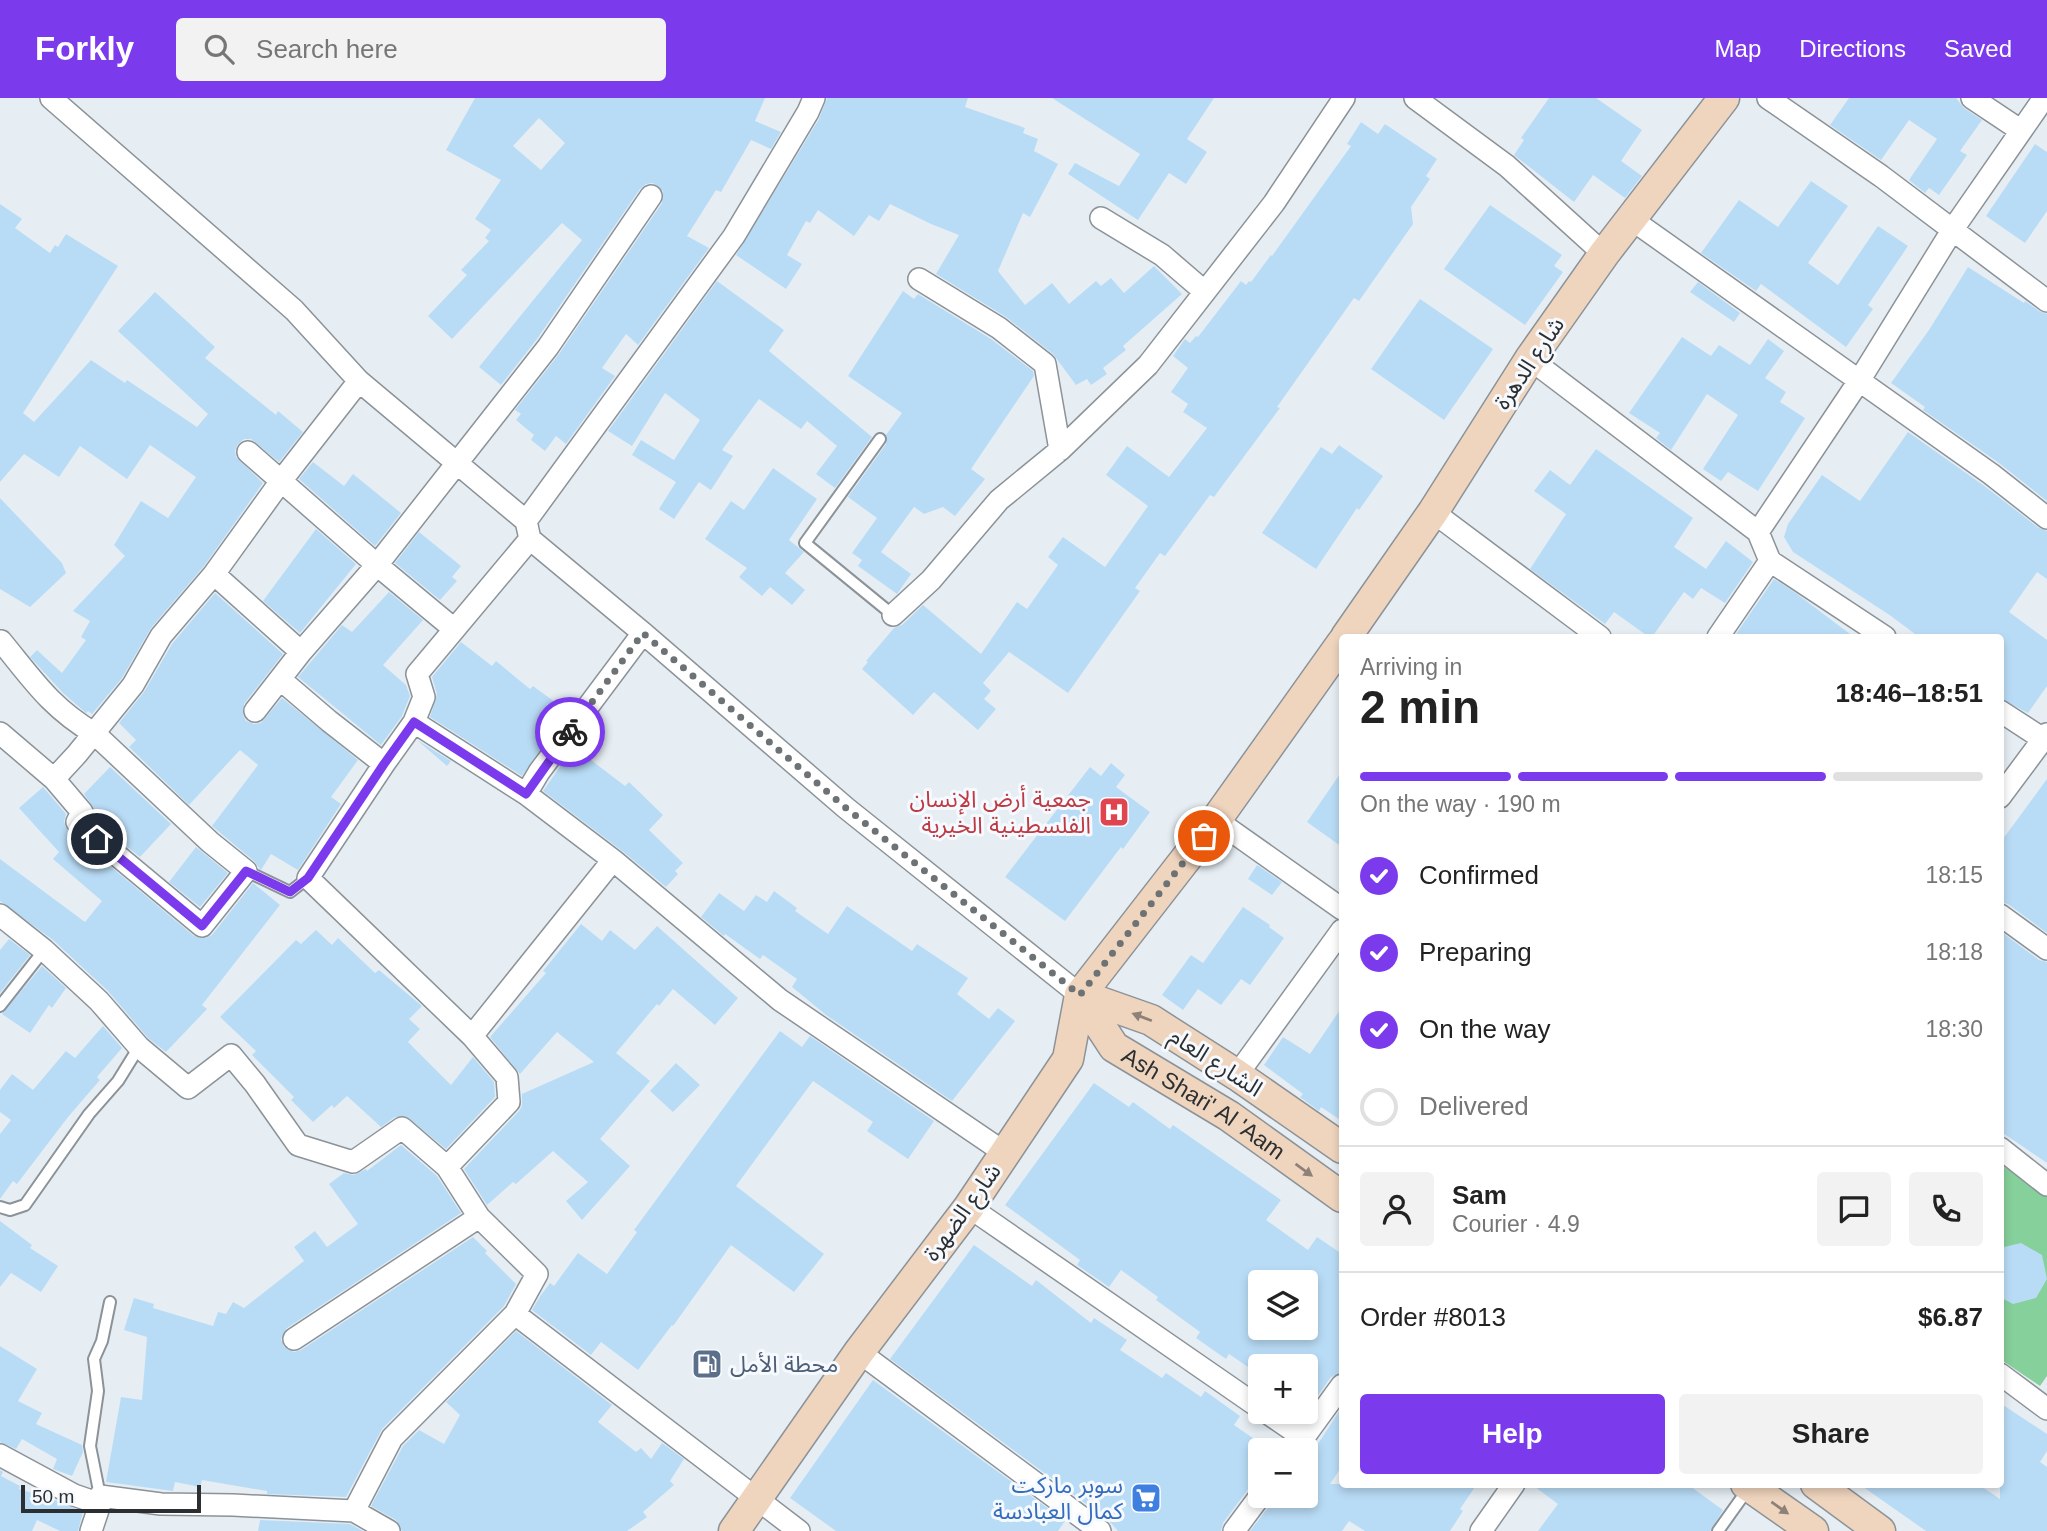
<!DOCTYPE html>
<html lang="en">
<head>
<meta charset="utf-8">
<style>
  :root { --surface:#fff; --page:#f2f2f2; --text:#222; --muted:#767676; --line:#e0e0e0; --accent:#7c3aed }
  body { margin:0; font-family:Arial,"Noto Sans Arabic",sans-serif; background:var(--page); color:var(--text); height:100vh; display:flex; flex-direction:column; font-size:26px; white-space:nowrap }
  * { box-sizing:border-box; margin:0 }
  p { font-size:23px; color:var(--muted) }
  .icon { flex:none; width:38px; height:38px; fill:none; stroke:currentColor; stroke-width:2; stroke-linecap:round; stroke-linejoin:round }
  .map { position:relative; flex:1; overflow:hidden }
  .drawer { position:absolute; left:1339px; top:536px; width:665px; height:854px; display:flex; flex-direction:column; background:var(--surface); border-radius:7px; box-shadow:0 4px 10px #0003 }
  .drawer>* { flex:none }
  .tools { position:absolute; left:1248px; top:1172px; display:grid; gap:14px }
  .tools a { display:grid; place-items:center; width:70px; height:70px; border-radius:7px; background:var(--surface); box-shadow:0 4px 10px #0003; font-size:35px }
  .scale { position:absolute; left:21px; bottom:18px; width:180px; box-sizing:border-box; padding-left:7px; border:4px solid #2c2f31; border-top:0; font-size:19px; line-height:24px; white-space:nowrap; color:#2c2f31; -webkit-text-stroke:5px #f6fafe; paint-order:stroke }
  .pin { position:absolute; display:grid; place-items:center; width:60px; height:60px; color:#fff; margin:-30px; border:4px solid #fff; border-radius:50%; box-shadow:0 2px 7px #0007 }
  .courier { position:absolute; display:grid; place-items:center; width:70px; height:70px; margin:-35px; border:5px solid #7c3aed; border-radius:50%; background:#fff; color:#222; box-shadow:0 2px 9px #0007 }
  .overview em { font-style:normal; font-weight:700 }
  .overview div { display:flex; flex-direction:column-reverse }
  .overview { display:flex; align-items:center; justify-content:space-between; height:119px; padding:0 21px }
  h1 { font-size:46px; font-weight:700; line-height:52px }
  .bar { display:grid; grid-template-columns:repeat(4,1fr); gap:10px 7px; align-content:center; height:84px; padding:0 21px }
  .bar i { height:9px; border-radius:5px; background:var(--line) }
  .bar .current { background:var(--accent) }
  .bar p { grid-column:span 4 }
  .line { display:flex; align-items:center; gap:18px; padding:0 21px; border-top:2px solid var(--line) }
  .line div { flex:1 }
  .round { display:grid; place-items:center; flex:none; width:74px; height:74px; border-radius:7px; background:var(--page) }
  ol { padding:0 21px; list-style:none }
  li { display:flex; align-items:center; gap:21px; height:77px }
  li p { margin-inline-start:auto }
  li .icon { padding:7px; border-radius:50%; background:var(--accent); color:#fff; stroke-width:4 }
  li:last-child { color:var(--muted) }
  li i { width:38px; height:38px; border:4px solid var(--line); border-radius:50% }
  .button { display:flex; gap:14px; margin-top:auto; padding:14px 21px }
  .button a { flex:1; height:80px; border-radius:7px; background:var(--accent); color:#fff; font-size:28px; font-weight:700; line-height:80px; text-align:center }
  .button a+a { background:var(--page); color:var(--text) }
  header { display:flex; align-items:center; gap:42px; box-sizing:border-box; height:98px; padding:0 35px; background:var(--accent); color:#fff }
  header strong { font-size:33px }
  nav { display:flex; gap:38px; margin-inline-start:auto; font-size:24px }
  .search { width:490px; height:63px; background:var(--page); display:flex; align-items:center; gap:18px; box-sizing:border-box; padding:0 24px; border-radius:7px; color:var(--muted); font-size:26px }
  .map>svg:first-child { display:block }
  .green { fill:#86d09b }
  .building { fill:#b9dcf6; fill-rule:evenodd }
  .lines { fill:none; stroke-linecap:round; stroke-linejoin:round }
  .lane-casing { stroke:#8b9298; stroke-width:14 }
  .street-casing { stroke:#8b9298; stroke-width:24 }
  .secondary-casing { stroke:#8b9298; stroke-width:33 }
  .lane { stroke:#fff; stroke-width:10 }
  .street { stroke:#fff; stroke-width:21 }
  .secondary { stroke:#f0d5be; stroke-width:30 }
  .oneway { fill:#8e8278 }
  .done { stroke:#6d7275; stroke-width:7; stroke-dasharray:0 12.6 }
  .route { stroke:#7c3aed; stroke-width:9 }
  .labels { text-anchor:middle; stroke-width:6; stroke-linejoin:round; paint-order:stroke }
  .street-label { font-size:23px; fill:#2c2f31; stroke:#f6fafe }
  .health-label { font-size:23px; fill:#be3a42; stroke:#f6fafe; text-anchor:end }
  .service-label { font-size:23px; fill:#4e5e75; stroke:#f6fafe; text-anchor:start }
  .shop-label { font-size:23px; fill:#366cbe; stroke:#f6fafe; text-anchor:end }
</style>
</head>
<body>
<header>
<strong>Forkly</strong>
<div class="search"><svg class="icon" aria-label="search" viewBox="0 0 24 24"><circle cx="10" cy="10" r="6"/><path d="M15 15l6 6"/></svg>Search here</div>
<nav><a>Map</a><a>Directions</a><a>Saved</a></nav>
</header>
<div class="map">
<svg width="2047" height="1433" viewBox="0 0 2047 1433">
  <rect width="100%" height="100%" fill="#e6eef4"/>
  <path class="green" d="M2000,1066L2047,1098V1278L2040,1288L2000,1261Z"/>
  <path class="building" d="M475,0H765L755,23L781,34L771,51L751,42L721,94L716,92L687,138L709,150L638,247L626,236L602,270L615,278L566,346L556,338L545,353L531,342L534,337L516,322L521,316L515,312L559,256L662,105L663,93L653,85L646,86L640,91L537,241L501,287L479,269L582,142L562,125L452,241L428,218L467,177L461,172L489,143L485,140L491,132L475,121L501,82L446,52ZM539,20L565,45L541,72L513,48Z
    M827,0H968L965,9L1025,30L1023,35L1038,41L1034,53L1058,66L1030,119L1023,115L998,173L1025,207L1052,185L1069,206L1096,183L1101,188L1111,180L1124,195L1154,168L1182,196L1123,248L1126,252L1103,270L1107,276L1091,287L1087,281L1076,287L1053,256L1006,219L936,176L959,137L931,126L890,106L879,123L869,117L854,138L818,112L810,125L806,123L787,157L802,166L786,191L736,157L819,21Z
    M1052,0H1214L1187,41L1207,54L1186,86L1169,75L1138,122L1068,76L1075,65L1119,88L1140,56Z
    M1549,0H1596L1642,32L1621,63L1642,78L1625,100L1593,77L1574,104L1514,57L1524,42L1521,40Z
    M1849,0H1956L1964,10L1982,22L1960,53L1967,57L1939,97L1929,90L1925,95L1909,82L1937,41L1909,22L1881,62L1830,27Z
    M1361,24L1378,36L1385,26L1437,61L1426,78L1430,81L1411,109L1413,126L1359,203L1354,200L1277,309L1280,310L1214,399L1210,397L1165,458L1160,455L1135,490L1140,493L1068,595L1009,554L983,585L991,593L984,601L996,611L978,632L934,594L913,617L862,571L868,564L866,563L894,530L902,527L923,507L981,556L1017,504L1027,511L1058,467L1048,459L1063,439L1105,469L1148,408L1106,377L1127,348L1169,379L1207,330L1183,314L1188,306L1171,294L1188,270L1173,258L1185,241L1190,245L1196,238L1198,239L1241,183L1246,187L1249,183L1251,184L1271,157L1272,158L1351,48L1347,46Z
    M2035,46L2047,54V113L2025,145L1986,118Z
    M1811,83L1848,108L1808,165L1838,187L1878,128L1908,148L1868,207L1873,211L1846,249L1761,186L1756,193L1701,155L1739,102L1778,129Z
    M0,106L22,121L15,130L50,155L55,147L58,149L66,136L118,168L23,315L34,324L91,262L125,285L127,282L197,329L208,316L118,233L155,194L215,249L205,260L276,317L278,313L303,334L279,364L251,341H244L238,346L235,352L236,359L263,385L204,468L151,530L122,580L92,616L88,613L86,615L63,595L30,559L37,552L62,575L86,542L81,539L90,523L73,513L125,458L114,447L141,403L168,420L196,379L150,347L127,381L80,348L59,379L24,356L0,384Z
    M1490,107L1562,157L1554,168L1563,174L1525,227L1444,171Z
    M1968,169L2024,205L2025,203L2039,213L2047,216V403L1999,365L1923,312L1925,309L1891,285L1929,232Z
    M717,183L784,232L769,253L872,339L835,390L816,376L837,348L807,323L801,331L759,301L722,352L733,358L711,392L699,384L674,421L659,411L676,384L632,357L641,342L674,362L700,322L665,295L632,348L608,333Z
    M1698,184L1740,215L1734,224L1690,194Z
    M903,193L914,201L918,196L991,241L1033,273L1034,278L971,371L985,381L955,418L943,409L924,416L914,409L881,454L911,476L897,496L858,468L862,462L852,455L877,420L848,399L886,346V337L902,315L848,278Z
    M1420,201L1493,251L1444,322L1371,271Z
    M1682,239L1711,258L1719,247L1750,267L1768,241L1784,253L1765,280L1786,294L1780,304L1805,320L1758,393L1728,374L1721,383L1703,371L1738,317L1707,296L1671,352L1656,340L1660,335L1629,315Z
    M1908,334L1983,387L2039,430L2047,433V481L2037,474L2009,514L2047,542V588L2028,615L2000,600V539H1919L1891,518L1793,454L1784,439L1788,426L1822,377L1860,403Z
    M1339,347L1383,378L1359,412L1357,410L1316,471L1262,435L1321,349L1332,356Z
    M1596,351L1693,420L1674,449L1706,471L1726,443L1753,464L1725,505L1701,490L1693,501L1684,494L1652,539H1649L1614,514L1605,526L1530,471L1566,416L1534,393L1550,372L1570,387Z
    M313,364L344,388L353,376L401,415L375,448L299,381Z
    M773,370L817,401L789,442L804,454L785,475L805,492L792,507L770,489L762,498L739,479L747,470L705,441L731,403L744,412Z
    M0,400L62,465L66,475L30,509L0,491Z
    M316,431L356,466L300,535L263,503Z
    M419,434L461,468L452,479L457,483L440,502L395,465Z
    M1774,481L1797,496L1854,539H1734Z
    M389,494L423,522L383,567L406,587L410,598L402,618L381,647L298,579L342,527L352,534Z
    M215,495L283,556L244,606L243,617L246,623L254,626L261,625L282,600L358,662L331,699L341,706L298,772L271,756L261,772L259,770L254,763L212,728L258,667L240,652L189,707L129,649L136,642L119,625L144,594L172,546Z
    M461,544L492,568L496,563L530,591L533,588L563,610L548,630L553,633L522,678L430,619L437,596L432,579Z
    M417,642L451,663L447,668Z
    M574,649L625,688L629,684L663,717L649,732L683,765L675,773L678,776L666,789L621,752L543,693Z
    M1111,665L1125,677L1116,689L1150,714L1123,751L1121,749L1065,823L1005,779L1090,669L1101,678Z
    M110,669L171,726L140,759L93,721L95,712L84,696Z
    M1342,673V749L1307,724Z
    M2047,681V835L2008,806L2000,804V745Z
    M43,689L66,716L64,724L69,734L194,838L206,840L212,837L253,785L280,807L202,907L207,911L166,954L148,940L108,893L53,842L0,803V761L85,824L102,803L53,761L59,754L19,710Z
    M196,749L228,775L200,809L169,784Z
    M1257,767L1282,784L1272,797L1248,781Z
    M774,793L797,810L795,813L828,836L847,808L912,853L917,846L968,880L957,896L989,921L998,910L1015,923L952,1003L826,917L792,889L797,881L763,857L760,861L725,836L724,838L701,819L719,795L744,813L756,797L767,804Z
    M1243,809L1270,827L1269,829L1284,840L1250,887L1241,881L1221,907L1198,891L1183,912L1162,897L1191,857L1203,865Z
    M581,826L602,843L610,832L635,852L657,828L738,900L715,927L673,891L659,908L657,906L616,955L650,983L600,1041L630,1068L582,1122L566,1103L588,1084L553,1053L516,1086L513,1084L487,1107L464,1071L519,1013L522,1008V996L594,964L557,934L520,976L490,939L546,875L543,873Z
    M316,832L332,847L338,840L375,875L379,872L422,908L409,921L420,931L408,944L451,987L473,959L494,984L495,999L446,1051L406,1018L395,1019L381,1029L347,998L334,1010L332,1007L313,1024L291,1002L294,999L252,957L256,953L220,919L296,842L301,846Z
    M2000,833L2039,862L2047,864V1065L2000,1033Z
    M9,841L30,857L0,895V852Z
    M42,868L66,890L52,910L49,907L30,935L2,916Z
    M1342,909V1023L1321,1009L1319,1013L1300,999L1303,996L1264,967L1283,939L1310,956Z
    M103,928L122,950L97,979L100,982L68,1019L17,1086L13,1083L0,1101V1036L11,1022L0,1014V992L12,976L33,992L66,953L75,960Z
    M780,933L802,949L810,938L934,1023L908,1061L867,1033L873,1024L813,983L736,1088L824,1156L794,1194L731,1147L673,1228L672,1227L638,1272L601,1244L591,1257L532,1212L541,1197L550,1185L554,1188L578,1155L607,1176L637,1134L634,1132Z
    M676,965L700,987L673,1014L650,993Z
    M1094,985L1129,1009L1133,1004L1170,1031L1173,1027L1281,1102L1266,1122L1308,1152L1317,1139L1342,1156V1274L1331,1279L1308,1311L1306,1309V1269H1248L1229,1256L1226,1261L1196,1240L1200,1234L1156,1202L1158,1199L1121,1172L1109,1189L1077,1167L1080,1162L1005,1107ZM1260,1185H1306V1230H1260Z
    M401,1047L437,1078L461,1115L287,1230L281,1241L284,1249L294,1254L301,1252L473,1139L487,1153L485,1155L516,1186L504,1208L382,1331L346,1399L267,1396V1393L202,1382L200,1389L175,1384L173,1393L106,1384L121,1299L142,1302L147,1239L124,1232L134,1200L154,1206L153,1210L213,1228L218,1214L226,1216L233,1204L244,1210L304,1163L294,1149L315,1133L327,1149L358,1126L329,1086L344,1075L354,1077L366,1071L367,1073Z
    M0,1123L32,1147L30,1150L58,1168L41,1194L11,1175L0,1189Z
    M2021,1145L2042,1157L2047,1181L2036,1200L2013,1206L2000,1199V1150Z
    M974,1147L1032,1188L1036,1182L1091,1225L1094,1220L1127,1242L1120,1252L1162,1280L1166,1275L1201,1299L1205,1293L1240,1318L1234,1327L1260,1345V1385L1249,1390L1223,1425L1221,1433H1118L1108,1422L890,1261Z
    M516,1233L612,1307L598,1324L636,1354L641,1350L651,1361L662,1345L684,1361L670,1383L674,1387L643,1414L647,1419L627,1433H402L396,1422L371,1408L403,1348L419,1332L444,1346L460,1317L446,1304Z
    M0,1248L37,1271L18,1303L42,1315L36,1326L82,1347L83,1354L72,1378L53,1371L57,1361L22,1341L16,1351L0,1344Z
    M873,1282L1065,1423L1058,1433H836L790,1400Z
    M2000,1305L2047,1336V1353L2040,1364L2047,1369V1433H1926L1859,1386H1978L2000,1401Z
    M1342,1309V1368L1330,1386H1477L1460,1411L1463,1413L1450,1433H1365L1349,1423L1342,1433H1250L1271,1406L1273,1398H1306V1364Z
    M0,1372L3,1374L1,1378L20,1388L19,1391L55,1402L83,1414L78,1433H60L37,1422L32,1433H0Z
    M1531,1386H1687L1723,1412L1710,1433H1538L1558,1406Z
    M260,1422L350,1426L363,1433H258Z"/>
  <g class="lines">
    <g class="lane-casing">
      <path id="lane" d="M880,341L805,445L893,517
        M246,773L290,794L308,780
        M0,908L44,852
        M0,1109L10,1112L25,1107L89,1016L118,983L139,949
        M100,1398L90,1348L98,1293L94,1261L102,1243L110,1204
        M1718,1433L1748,1391"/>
    </g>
    <g class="street-casing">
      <path id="street" d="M51,0L294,212L359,283L526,423L530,441L643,535L846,710L1080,897
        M1415,0L1507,68L1604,156
        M1768,0L1881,78L2047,203
        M1972,0L2020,32
        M1101,120L1162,157L1205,194
        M1631,121L1991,376L2047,420
        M919,181L999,230L1045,266L1060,352
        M1530,261L1758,434L1770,463L1885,539
        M248,354L377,467L454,531
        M1433,414L1600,539
        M526,423L734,138L808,14L814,0
        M1758,434L1859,283L1953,131L2044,0
        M530,441L417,576L424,599L414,624L384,666L308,780L472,938L507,979L509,1004L447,1069L479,1119L537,1176L515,1216L799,1433
        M214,476L301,554L255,613
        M893,517L931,482L999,402L1060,352L1148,267L1274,105L1344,0
        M1718,539L1770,463
        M301,554L377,467L548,249L651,98
        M281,582L329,623L384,666
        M2000,613L2043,641
        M414,624L526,696L613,762L780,902L1005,1055
        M0,635L54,681L82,714L77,724L202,828L246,773L210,744L95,636C50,609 33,582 1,543
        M54,681L77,656L133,587L161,538L214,476L281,383L359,283
        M526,696L539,674L643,535
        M2000,699L2047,636
        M1216,722L1342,811
        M0,817L44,852L99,903L139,949L188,990L231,957L255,986L298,1047L353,1064L402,1030L447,1069
        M2000,817L2047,851
        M472,938L613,762
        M1237,977L1342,832
        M2000,1050L2047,1087
        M969,1109L1260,1310
        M294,1241L479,1119
        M859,1254L1100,1433
        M2000,1276L2047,1311
        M1266,1314L1304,1340
        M1294,1353L1342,1287
        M0,1357L74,1397L100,1406V1398L161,1406L233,1407L354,1413L389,1433
        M354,1413L392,1340L515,1216
        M91,1433L100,1406
        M1234,1433L1260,1398
        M1481,1433L1514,1386"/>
    </g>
    <g class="secondary-casing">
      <g id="secondary">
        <path d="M1346,539L1433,414L1530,261L1604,156L1724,0"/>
        <path id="s1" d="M1080,897L1114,949L1229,1018L1342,1099"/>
        <path d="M1080,897L1151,922L1237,977L1342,1050"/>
        <path d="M1746,1386L1813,1433"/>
        <path d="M1816,1386L1880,1433"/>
        <path d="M734,1433L859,1254L969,1109L1068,961L1080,897L1216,722L1342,545"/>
      </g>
    </g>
    <use href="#lane" class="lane"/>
    <use href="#street" class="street"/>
    <use href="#secondary" class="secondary"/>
  </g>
  <defs><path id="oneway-solid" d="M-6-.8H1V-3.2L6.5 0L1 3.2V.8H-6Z" transform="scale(1.75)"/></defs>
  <g class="oneway">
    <use href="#oneway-solid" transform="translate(1142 919) rotate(-159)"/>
    <use href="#oneway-solid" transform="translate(1304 1072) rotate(36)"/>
    <use href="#oneway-solid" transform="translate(1780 1410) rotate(35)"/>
  </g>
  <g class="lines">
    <path class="done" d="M570,634L643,535L846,710L1080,897L1204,738"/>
    <path class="route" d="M97,741L202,828L246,773L290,794L308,780L384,666L414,624L526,696L570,634"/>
  </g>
  <defs>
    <g id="hospital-square" transform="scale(1.575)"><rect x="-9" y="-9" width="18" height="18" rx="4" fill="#e0444e" stroke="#f6fafe"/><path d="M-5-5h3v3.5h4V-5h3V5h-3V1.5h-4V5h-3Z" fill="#fff"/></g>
    <g id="fuel-square" transform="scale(1.575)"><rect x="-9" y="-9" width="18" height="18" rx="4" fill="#5c6f8a" stroke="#f6fafe"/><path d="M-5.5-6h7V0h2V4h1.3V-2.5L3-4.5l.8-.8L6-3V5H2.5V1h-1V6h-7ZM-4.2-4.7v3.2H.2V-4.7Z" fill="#fff"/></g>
    <g id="supermarket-square" transform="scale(1.575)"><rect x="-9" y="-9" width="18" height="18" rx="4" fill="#3f7fe0" stroke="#f6fafe"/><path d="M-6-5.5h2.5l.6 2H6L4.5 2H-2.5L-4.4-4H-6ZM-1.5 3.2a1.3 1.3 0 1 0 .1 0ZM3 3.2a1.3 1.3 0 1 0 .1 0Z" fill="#fff"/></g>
  </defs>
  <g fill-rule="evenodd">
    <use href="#hospital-square" x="1114" y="714"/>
    <use href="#fuel-square" x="707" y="1266"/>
    <use href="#supermarket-square" x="1146" y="1400"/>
  </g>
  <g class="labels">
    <g class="street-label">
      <text transform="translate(1529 265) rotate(-56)" y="8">شارع الدهرة</text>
      <text transform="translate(1216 964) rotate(33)" y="8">الشارع العام</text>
      <text dy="8" stroke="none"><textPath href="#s1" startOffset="168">Ash Shari' Al 'Aam</textPath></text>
      <text transform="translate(962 1114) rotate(-54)" y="8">شارع الضهرة</text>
    </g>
    <g class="health-label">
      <text x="1091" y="709">جمعية أرض الإنسان<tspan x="1091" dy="26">الفلسطينية الخيرية</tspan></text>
    </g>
    <g class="service-label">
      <text x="730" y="1274">محطة الأمل</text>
    </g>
    <g class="shop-label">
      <text x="1123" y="1395">سوبر ماركت<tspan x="1123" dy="26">كمال العبادسة</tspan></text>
    </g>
  </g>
</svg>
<div class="tools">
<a><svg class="icon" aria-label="layers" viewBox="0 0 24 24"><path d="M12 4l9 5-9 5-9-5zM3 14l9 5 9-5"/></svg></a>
<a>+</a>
<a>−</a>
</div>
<div class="scale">50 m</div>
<div class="pin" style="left:1204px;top:738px;background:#ea580c"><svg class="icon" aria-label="bag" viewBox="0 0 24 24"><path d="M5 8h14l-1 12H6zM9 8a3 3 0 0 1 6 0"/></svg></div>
<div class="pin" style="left:97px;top:741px;background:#1f2937"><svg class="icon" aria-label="home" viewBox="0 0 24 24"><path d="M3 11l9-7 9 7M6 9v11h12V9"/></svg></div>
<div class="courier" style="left:570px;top:634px"><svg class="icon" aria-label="bike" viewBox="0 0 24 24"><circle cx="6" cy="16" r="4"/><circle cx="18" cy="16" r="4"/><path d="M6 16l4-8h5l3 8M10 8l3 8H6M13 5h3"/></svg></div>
<section class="drawer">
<div class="overview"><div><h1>2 min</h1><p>Arriving in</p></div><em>18:46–18:51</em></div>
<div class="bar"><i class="current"></i><i class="current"></i><i class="current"></i><i></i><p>On the way · 190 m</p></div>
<ol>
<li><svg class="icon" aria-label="check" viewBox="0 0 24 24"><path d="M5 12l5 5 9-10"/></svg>Confirmed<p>18:15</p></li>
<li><svg class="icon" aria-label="check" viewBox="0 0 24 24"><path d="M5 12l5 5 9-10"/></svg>Preparing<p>18:18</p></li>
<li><svg class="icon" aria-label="check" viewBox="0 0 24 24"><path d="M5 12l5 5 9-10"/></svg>On the way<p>18:30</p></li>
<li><i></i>Delivered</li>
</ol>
<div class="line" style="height:126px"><a class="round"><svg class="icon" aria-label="person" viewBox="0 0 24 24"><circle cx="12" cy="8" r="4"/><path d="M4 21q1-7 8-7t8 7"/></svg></a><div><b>Sam</b><p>Courier · 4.9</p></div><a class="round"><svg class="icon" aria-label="chat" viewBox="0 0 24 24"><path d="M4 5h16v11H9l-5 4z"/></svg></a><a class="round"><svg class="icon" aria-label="phone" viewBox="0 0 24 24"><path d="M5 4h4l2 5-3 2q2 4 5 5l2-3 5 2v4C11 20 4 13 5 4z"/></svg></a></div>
<div class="line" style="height:91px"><div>Order #8013</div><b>$6.87</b></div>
<div class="button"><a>Help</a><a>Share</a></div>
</section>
</div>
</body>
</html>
